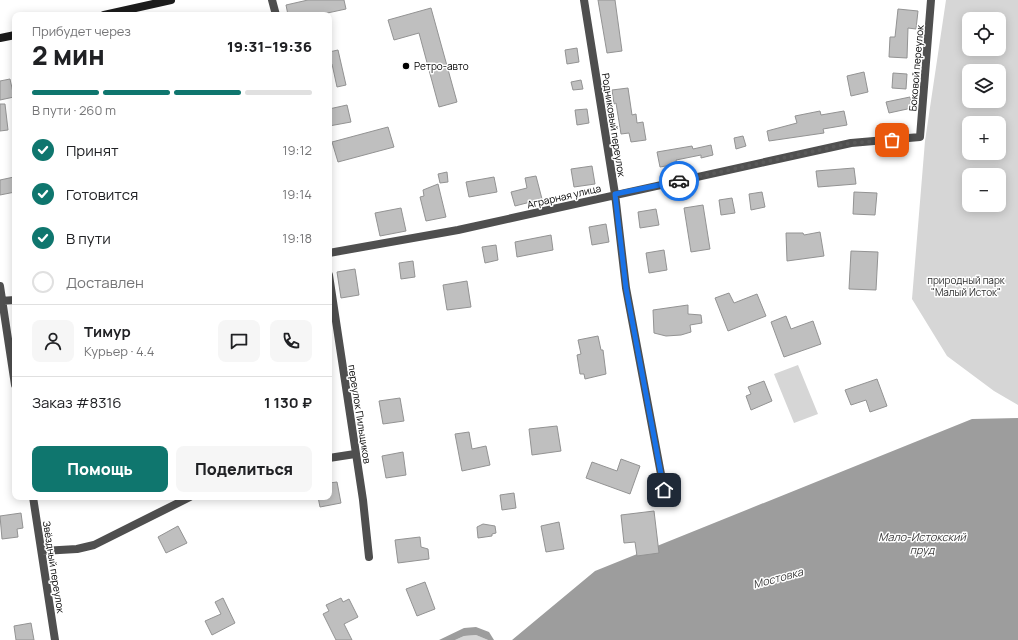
<!DOCTYPE html>
<html lang="ru">
<head>
<meta charset="utf-8">
<style>
  :root { --surface:#fff; --page:#f6f6f6; --text:#202124; --muted:#757577; --line:#e0e0e0; --accent:#0f766e }
  body { margin:0; font-family:Manrope,sans-serif; background:var(--page); color:var(--text); height:100vh; display:flex; flex-direction:column; font-size:15px; white-space:nowrap }
  * { box-sizing:border-box; margin:0 }
  p { font-size:13px; color:var(--muted) }
  .icon { flex:none; width:22px; height:22px; fill:none; stroke:currentColor; stroke-width:2; stroke-linecap:round; stroke-linejoin:round }
  .map { position:relative; flex:1; overflow:hidden }
  .side { position:absolute; left:12px; top:12px; width:320px; height:488px; display:flex; flex-direction:column; background:var(--surface); border-radius:8px; box-shadow:0 2px 10px #0003 }
  .side>* { flex:none }
  .buttons { position:absolute; left:962px; top:12px; display:grid; gap:8px }
  .buttons a { display:grid; place-items:center; width:44px; height:44px; border-radius:8px; background:var(--surface); box-shadow:0 2px 10px #0003; font-size:20px }
  .pin { position:absolute; display:grid; place-items:center; width:34px; height:34px; color:#fff; margin:-17px; border-radius:8px; box-shadow:0 2px 6px #0006 }
  .courier { position:absolute; display:grid; place-items:center; width:40px; height:40px; margin:-20px; border:3px solid #1a73e8; border-radius:50%; background:#fff; color:#222; box-shadow:0 1px 5px #0007 }
  .headline em { font-style:normal; font-weight:800 }
  .headline div { display:flex; flex-direction:column-reverse }
  .headline { display:flex; align-items:center; justify-content:space-between; height:68px; padding:0 20px }
  h1 { font-size:26px; font-weight:800; line-height:30px }
  .bar { display:grid; grid-template-columns:repeat(4,1fr); gap:6px 4px; align-content:center; height:48px; padding:0 20px }
  .bar i { height:5px; border-radius:3px; background:var(--line) }
  .bar .on { background:var(--accent) }
  .bar p { grid-column:span 4 }
  .line { display:flex; align-items:center; gap:10px; padding:0 20px; border-top:1px solid var(--line) }
  .line div { flex:1 }
  .round { display:grid; place-items:center; flex:none; width:42px; height:42px; border-radius:8px; background:var(--page) }
  ol { padding:0 20px; list-style:none }
  li { display:flex; align-items:center; gap:12px; height:44px }
  li p { margin-inline-start:auto }
  li .icon { padding:4px; border-radius:50%; background:var(--accent); color:#fff; stroke-width:4 }
  li:last-child { color:var(--muted) }
  li i { width:22px; height:22px; border:2px solid var(--line); border-radius:50% }
  .button { display:flex; gap:8px; margin-top:auto; padding:8px 20px }
  .button a { flex:1; height:46px; border-radius:8px; background:var(--accent); color:#fff; font-size:16px; font-weight:800; line-height:46px; text-align:center }
  .button a+a { background:var(--page); color:var(--text) }
  .map>svg:first-child { display:block }
  .green { fill:#d6d6d6; fill-rule:evenodd }
  .water { fill:#9d9d9d }
  .building { fill:#bfbfbf; stroke:#939393 }
  .lines { fill:none; stroke-linecap:round; stroke-linejoin:round }
  .street { stroke:#4f4f4f; stroke-width:8 }
  .secondary { stroke:#1c1c1c; stroke-width:8 }
  .done { stroke:#595959; stroke-width:4; stroke-dasharray:0 7.2 }
  .route { stroke:#1a73e8; stroke-width:5 }
  .poi-dot { fill:#000; stroke:#fff; stroke-width:1.5 }
  .labels { text-anchor:middle; stroke-width:3; stroke-linejoin:round; paint-order:stroke }
  .poi-label { font-size:10px; fill:#000; stroke:#fff; text-anchor:start }
  .street-label { font-size:10px; fill:#000; stroke:#fff }
  .park-label { font-size:10px; fill:#2d2d2d; stroke:#fff }
  .water-label { font-size:11px; font-style:italic; fill:#3e3e3e; stroke:#fff }
</style>
</head>
<body>
<div class="map">
<svg width="1018" height="640" viewBox="0 0 1018 640">
  <rect width="100%" height="100%" fill="#fff"/>
  <path class="green" d="M946,0H1018V405L994,391L947,356L912,299L925,141ZM969,19H999V49H969ZM969,71H999V101H969ZM969,123H999V153H969ZM969,175H999V205H969Z
    M798,365L818,414L794,423L774,374Z
    M476,635L488,640H455L464,636Z"/>
  <path class="water" d="M1018,418V640H512L595,571L972,419Z
    M476,627L489,632L494,640H488L476,635L464,636L455,640H439L464,628Z"/>
  <path class="building" d="M308,0H344L346,9L318,15H288L286,5Z
    M598,0H615L622,51L607,53Z
    M431,8L457,102L439,107L419,33L394,40L388,20Z
    M898,9L918,11L916,29L908,28L907,58L889,57L890,37H895Z
    M577,48L579,62L567,64L565,50Z
    M338,50L346,85L337,87L332,64H330L329,52Z
    M864,72L868,92L851,96L847,76Z
    M893,73L907,74L906,89L892,88Z
    M10,79L14,97L0,100V81Z
    M581,80L583,89L573,90L571,82Z
    M628,88L632,115L636,114L637,123L643,122L646,140L631,142L629,133L621,134L616,103L614,104L612,90Z
    M910,97L912,108L889,113L886,102Z
    M0,104H5L8,130L0,131Z
    M347,105L351,122L329,126V109Z
    M587,109L589,123L577,125L575,110Z
    M820,111L821,115L844,111L847,125L823,129L824,133L769,141L767,131L797,123L795,116Z
    M388,127L394,147L338,162L332,142Z
    M743,136L746,146L736,149L734,138Z
    M711,145L713,155L701,158V155L676,160L677,164L660,167L657,152L692,146L693,149Z
    M592,166L595,184L574,187L571,169Z
    M854,168L856,184L818,187L816,171Z
    M447,172L448,182L440,183L438,174Z
    M536,176L542,199L515,206L511,192L527,188L525,178Z
    M14,177L15,192L0,195V180Z
    M494,177L497,192L469,197L466,182Z
    M438,184L446,217L426,221L420,197L424,196L423,190Z
    M762,192L765,207L751,210L749,194Z
    M854,192L877,193L875,215L853,214Z
    M732,198L735,213L721,215L719,200Z
    M703,205L710,249L691,252L684,208Z
    M401,208L406,231L380,236L375,213Z
    M656,209L659,225L640,228L638,212Z
    M606,224L609,242L592,245L589,227Z
    M820,232L824,256L787,261L786,233H803L804,235Z
    M551,235L553,250L517,257L515,242Z
    M496,245L498,260L485,263L482,247Z
    M664,250L667,270L649,273L646,253Z
    M851,251L878,252L876,290L849,289Z
    M413,261L415,277L401,279L399,263Z
    M355,269L359,295L341,298L337,272Z
    M467,281L471,307L447,310L443,285Z
    M729,293L734,303L757,294L766,316L728,331L715,298Z
    M688,305V314L701,315L702,323L690,325L691,332L681,335L666,336L654,333L653,310Z
    M786,316L791,329L813,321L821,344L784,357L771,322Z
    M598,336L601,350H603L606,374L585,379L584,374H580L577,355L581,354L578,340Z
    M877,379L887,406L870,412L866,400L851,405L845,390Z
    M764,381L772,401L751,410L746,396L751,394L748,387Z
    M400,398L404,421L383,424L379,401Z
    M557,426L561,451L532,455L529,429Z
    M469,432L472,449L486,446L490,465L462,471L455,434Z
    M403,452L406,475L386,478L382,456Z
    M621,459L640,466L630,494L586,478L592,462L617,471Z
    M337,482L341,503L320,507L318,497H329V483Z
    M514,493L516,508L502,510L500,495Z
    M654,511L659,553L637,556L635,542L624,543L621,515Z
    M21,513L23,528L17,529L18,537L2,539L0,516Z
    M559,522L564,549L546,552L541,526Z
    M483,524L495,526L496,533L492,534V536L478,538L477,527Z
    M178,526L187,543L166,553L158,537Z
    M420,537L421,547L428,549L429,559L398,563L395,540Z
    M425,582L435,609L417,616L406,589Z
    M223,598L235,623L212,635L205,621L221,614L215,602Z
    M341,598L343,602L349,599L358,617L344,624L352,640H336L323,614L329,611L326,605Z
    M31,623L34,640H16L14,626Z"/>
  <g class="lines">
    <path class="street" d="M272,0L276,15
      M584,0L615,194L626,288L664,490
      M329,253L458,230L851,143L920,137L931,0
      M329,275L363,500L369,557
      M0,286L15,385
      M0,301L15,300
      M329,458L355,454
      M33,497L55,640
      M42,551L77,549L94,545L190,497"/>
    <path class="secondary" d="M104,15L171,0
      M0,38L15,35"/>
  </g>
  <g class="lines">
    <path class="done" d="M679,181L851,143L892,140"/>
    <path class="route" d="M664,490L626,288L615,194L679,181"/>
  </g>
  <circle class="poi-dot" cx="406" cy="66" r="4"/>
  <g class="labels">
    <g class="poi-label">
      <text x="414" y="70">Ретро-авто</text>
    </g>
    <g class="street-label">
      <text transform="translate(916 68) rotate(-85)" y="4">Боковой переулок</text>
      <text transform="translate(614 125) rotate(81)" y="4">Родниковый переулок</text>
      <text transform="translate(564 196) rotate(-13)" y="4">Аграрная улица</text>
      <text transform="translate(360 414) rotate(81)" y="4">переулок Пильщиков</text>
      <text transform="translate(54 567) rotate(81)" y="4">Звёздный переулок</text>
    </g>
    <g class="park-label">
      <text x="966" y="284">природный парк<tspan x="966" dy="12">"Малый Исток"</tspan></text>
    </g>
    <g class="water-label">
      <text x="922" y="541">Мало-Истокский<tspan x="922" dy="13">пруд</tspan></text>
      <text transform="translate(778 578) rotate(-15)" y="4">Мостовка</text>
    </g>
  </g>
</svg>
<div class="buttons">
<a><svg class="icon" aria-label="locate" viewBox="0 0 24 24"><circle cx="12" cy="12" r="6"/><path d="M12 2v4M12 18v4M2 12h4M18 12h4"/></svg></a>
<a><svg class="icon" aria-label="layers" viewBox="0 0 24 24"><path d="M12 4l9 5-9 5-9-5zM3 14l9 5 9-5"/></svg></a>
<a>+</a>
<a>−</a>
</div>
<div class="pin" style="left:892px;top:140px;background:#ea580c"><svg class="icon" aria-label="bag" viewBox="0 0 24 24"><path d="M5 8h14l-1 12H6zM9 8a3 3 0 0 1 6 0"/></svg></div>
<div class="pin" style="left:664px;top:490px;background:#1f2937"><svg class="icon" aria-label="home" viewBox="0 0 24 24"><path d="M3 11l9-7 9 7M6 9v11h12V9"/></svg></div>
<div class="courier" style="left:679px;top:181px"><svg class="icon" aria-label="car" viewBox="0 0 24 24"><path d="M5 17H2v-5l4-1 3-4h7l3 4 3 1v5h-3M9 17h6M6 11h13"/><circle cx="7" cy="17" r="2"/><circle cx="17" cy="17" r="2"/></svg></div>
<section class="side">
<div class="headline"><div><h1>2 мин</h1><p>Прибудет через</p></div><em>19:31–19:36</em></div>
<div class="bar"><i class="on"></i><i class="on"></i><i class="on"></i><i></i><p>В пути · 260 m</p></div>
<ol>
<li><svg class="icon" aria-label="check" viewBox="0 0 24 24"><path d="M5 12l5 5 9-10"/></svg>Принят<p>19:12</p></li>
<li><svg class="icon" aria-label="check" viewBox="0 0 24 24"><path d="M5 12l5 5 9-10"/></svg>Готовится<p>19:14</p></li>
<li><svg class="icon" aria-label="check" viewBox="0 0 24 24"><path d="M5 12l5 5 9-10"/></svg>В пути<p>19:18</p></li>
<li><i></i>Доставлен</li>
</ol>
<div class="line" style="height:72px"><a class="round"><svg class="icon" aria-label="person" viewBox="0 0 24 24"><circle cx="12" cy="8" r="4"/><path d="M4 21q1-7 8-7t8 7"/></svg></a><div><b>Тимур</b><p>Курьер · 4.4</p></div><a class="round"><svg class="icon" aria-label="chat" viewBox="0 0 24 24"><path d="M4 5h16v11H9l-5 4z"/></svg></a><a class="round"><svg class="icon" aria-label="phone" viewBox="0 0 24 24"><path d="M5 4h4l2 5-3 2q2 4 5 5l2-3 5 2v4C11 20 4 13 5 4z"/></svg></a></div>
<div class="line" style="height:52px"><div>Заказ #8316</div><b>1 130 ₽</b></div>
<div class="button"><a>Помощь</a><a>Поделиться</a></div>
</section>
</div>
</body>
</html>
